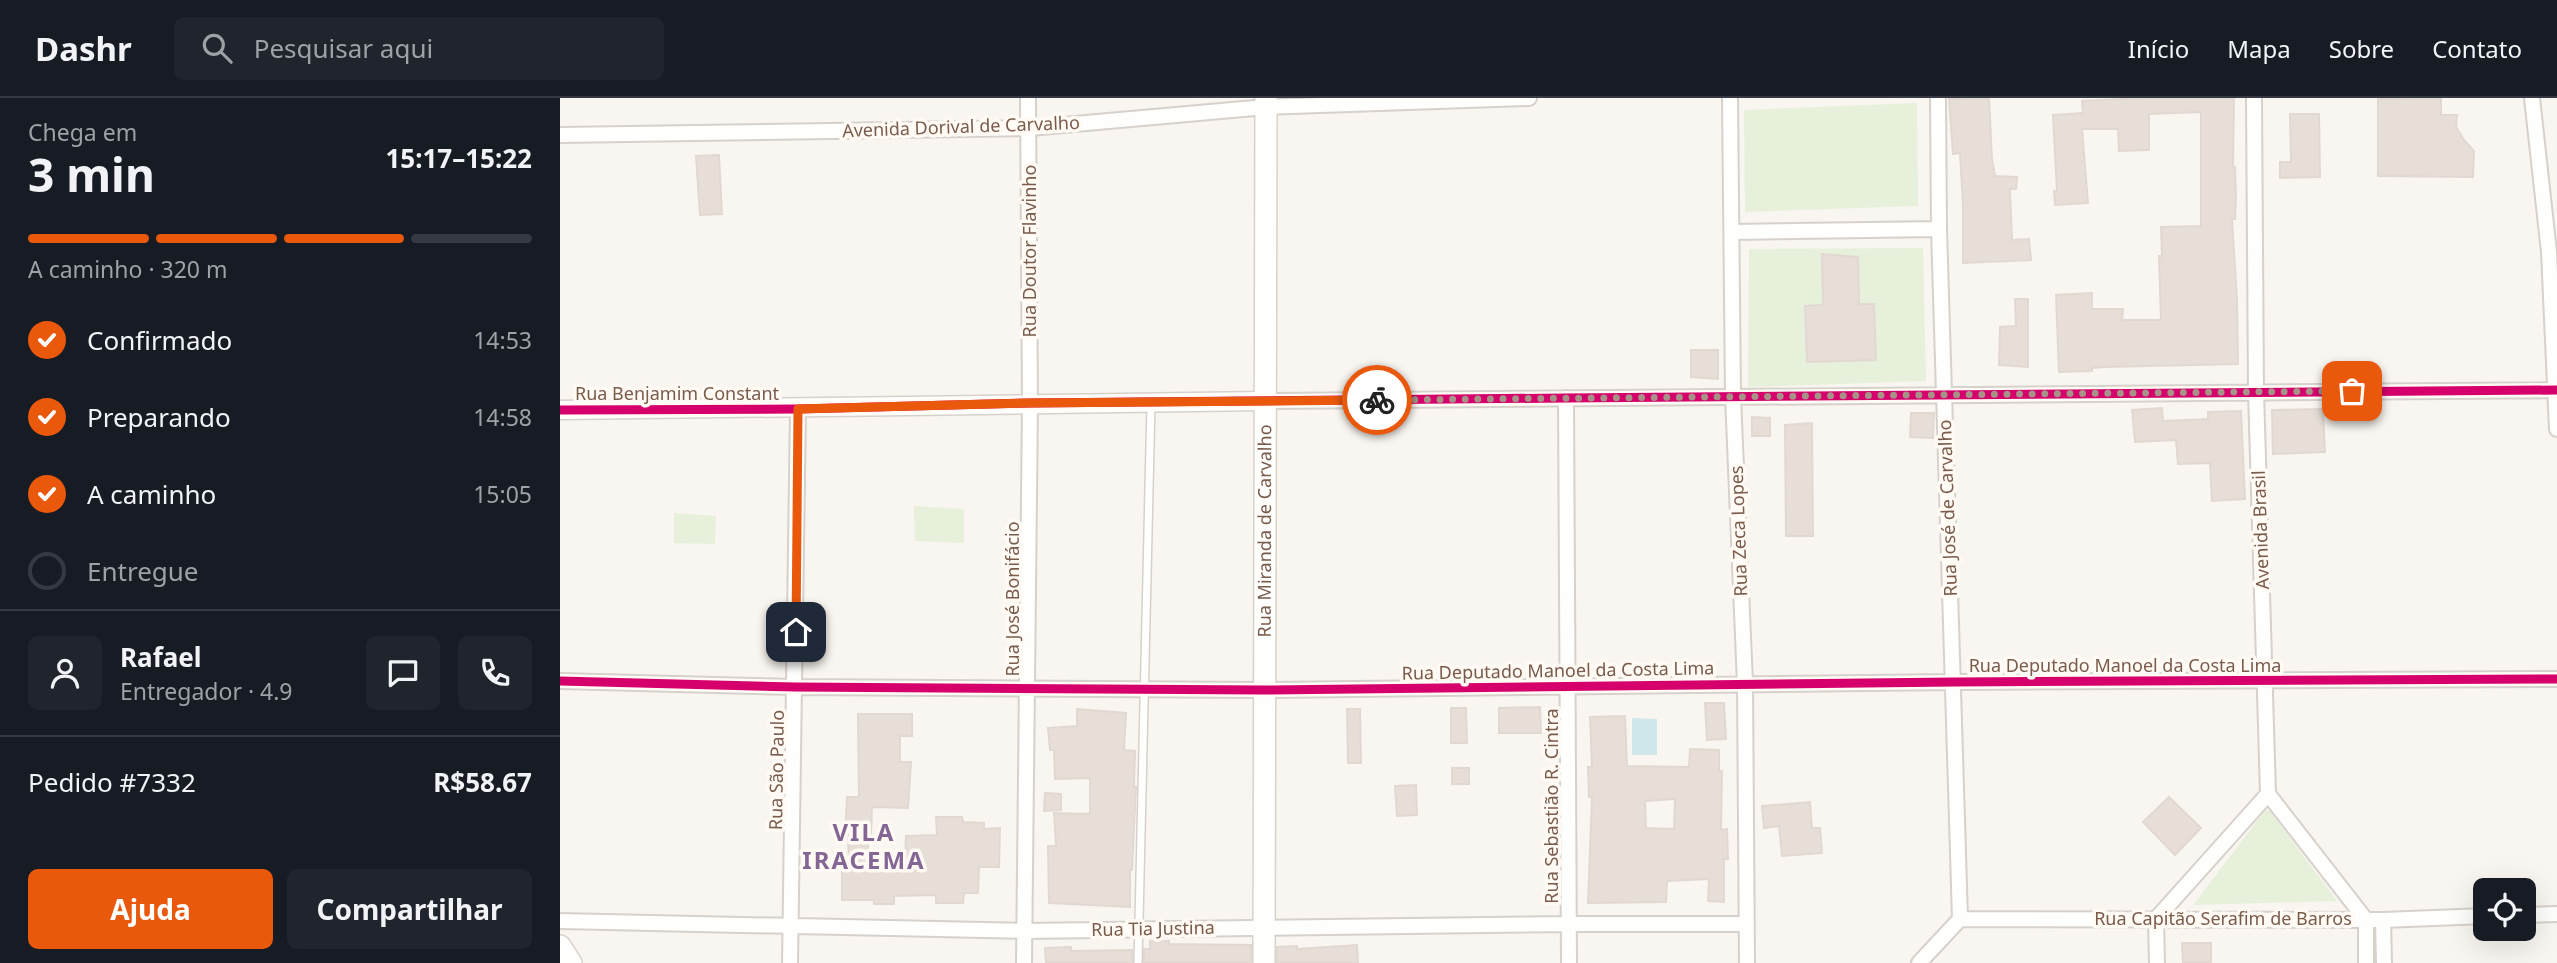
<!DOCTYPE html>
<html lang="pt">
<head>
<meta charset="utf-8">
<style>
  :root { --surface:#171b24; --page:#20242c; --text:#f1f3f6; --muted:#9ea1a6; --line:#363941; --accent:#ea580c }
  body { margin:0; font-family:"Noto Sans",sans-serif; background:var(--page); color:var(--text); height:100vh; display:flex; flex-direction:column; font-size:26px; white-space:nowrap }
  * { box-sizing:border-box; margin:0 }
  p { font-size:23px; color:var(--muted) }
  .icon { flex:none; width:38px; height:38px; fill:none; stroke:currentColor; stroke-width:2; stroke-linecap:round; stroke-linejoin:round }
  .map { position:relative; flex:1; overflow:hidden }
  .drawer { display:flex; flex-direction:column; background:var(--surface); width:560px }
  .drawer>* { flex:none }
  .tools { position:absolute; left:1913px; top:780px; display:grid; gap:14px }
  .tools a { display:grid; place-items:center; width:63px; height:63px; border-radius:10px; background:var(--surface); box-shadow:0 7px 28px #0002; font-size:35px }
  .pin { position:absolute; display:grid; place-items:center; width:60px; height:60px; color:#fff; margin:-30px; border-radius:14px; box-shadow:0 4px 10px #0006 }
  .courier { position:absolute; display:grid; place-items:center; width:70px; height:70px; margin:-35px; border:5px solid #ea580c; border-radius:50%; background:#fff; color:#222; box-shadow:0 2px 9px #0007 }
  .summary em { font-style:normal; font-weight:700 }
  .summary div { display:flex; flex-direction:column-reverse }
  .summary { display:flex; align-items:center; justify-content:space-between; height:119px; padding:0 28px }
  h1 { font-size:46px; font-weight:700; line-height:52px }
  .bar { display:grid; grid-template-columns:repeat(4,1fr); gap:10px 7px; align-content:center; height:84px; padding:0 28px }
  .bar i { height:9px; border-radius:5px; background:var(--line) }
  .bar .current { background:var(--accent) }
  .bar p { grid-column:span 4 }
  .line { display:flex; align-items:center; gap:18px; padding:0 28px; border-top:2px solid var(--line) }
  .line div { flex:1 }
  .round { display:grid; place-items:center; flex:none; width:74px; height:74px; border-radius:10px; background:var(--page) }
  ol { padding:0 28px; list-style:none }
  li { display:flex; align-items:center; gap:21px; height:77px }
  li p { margin-inline-start:auto }
  li .icon { padding:7px; border-radius:50%; background:var(--accent); color:#fff; stroke-width:4 }
  li:last-child { color:var(--muted) }
  li i { width:38px; height:38px; border:4px solid var(--line); border-radius:50% }
  .button { display:flex; gap:14px; margin-top:auto; padding:14px 28px }
  .button a { flex:1; height:80px; border-radius:10px; background:var(--accent); color:#fff; font-size:28px; font-weight:700; line-height:80px; text-align:center }
  .button a+a { background:var(--page); color:var(--text) }
  header { display:flex; align-items:center; gap:42px; box-sizing:border-box; height:98px; padding:0 35px; background:var(--surface); border-bottom:2px solid var(--line) }
  header strong { font-size:33px }
  nav { display:flex; gap:38px; margin-inline-start:auto; font-size:24px }
  .search { width:490px; height:63px; background:var(--page); display:flex; align-items:center; gap:18px; box-sizing:border-box; padding:0 24px; border-radius:10px; color:var(--muted); font-size:26px }
  main { display:flex; flex:1; min-height:0 }
  .map>svg:first-child { display:block }
  .green { fill:#e7f0db }
  .water { fill:#d0e8ea }
  .building { fill:#e6ded7; stroke:#e2d8d2; stroke-width:2; fill-rule:evenodd }
  .lines { fill:none; stroke-linecap:round; stroke-linejoin:round }
  .service-casing { stroke:#d7d1cb; stroke-width:10 }
  .minor-casing { stroke:#d7d1cb; stroke-width:18 }
  .tertiary-casing { stroke:#d7d1cb; stroke-width:21 }
  .secondary-casing { stroke:#d9d2cb; stroke-width:24 }
  .service { stroke:#fefefd; stroke-width:7 }
  .minor { stroke:#fefefd; stroke-width:14 }
  .tertiary { stroke:#fefefd; stroke-width:18 }
  .secondary { stroke:#fefefd; stroke-width:21 }
  .cycleway-casing { stroke:#fffaf3; stroke-width:13 }
  .cycleway { stroke:#d6006c; stroke-width:9 }
  .done { stroke:#a69286; stroke-width:7; stroke-dasharray:0 12.6 }
  .route { stroke:#ea580c; stroke-width:9 }
  .labels { text-anchor:middle; stroke-width:7; stroke-linejoin:round; paint-order:stroke }
  .street-label { font-size:18px; fill:#7a5c4d; stroke:#fffaf3 }
  .district-label { font-size:24px; font-weight:bold; letter-spacing:2px; fill:#846695; stroke:#fffaf3 }
</style>
</head>
<body>
<header>
<strong>Dashr</strong>
<div class="search"><svg class="icon" aria-label="search" viewBox="0 0 24 24"><circle cx="10" cy="10" r="6"/><path d="M15 15l6 6"/></svg>Pesquisar aqui</div>
<nav><a>Início</a><a>Mapa</a><a>Sobre</a><a>Contato</a></nav>
</header>
<main>
<section class="drawer">
<div class="summary"><div><h1>3 min</h1><p>Chega em</p></div><em>15:17–15:22</em></div>
<div class="bar"><i class="current"></i><i class="current"></i><i class="current"></i><i></i><p>A caminho · 320 m</p></div>
<ol>
<li><svg class="icon" aria-label="check" viewBox="0 0 24 24"><path d="M5 12l5 5 9-10"/></svg>Confirmado<p>14:53</p></li>
<li><svg class="icon" aria-label="check" viewBox="0 0 24 24"><path d="M5 12l5 5 9-10"/></svg>Preparando<p>14:58</p></li>
<li><svg class="icon" aria-label="check" viewBox="0 0 24 24"><path d="M5 12l5 5 9-10"/></svg>A caminho<p>15:05</p></li>
<li><i></i>Entregue</li>
</ol>
<div class="line" style="height:126px"><a class="round"><svg class="icon" aria-label="person" viewBox="0 0 24 24"><circle cx="12" cy="8" r="4"/><path d="M4 21q1-7 8-7t8 7"/></svg></a><div><b>Rafael</b><p>Entregador · 4.9</p></div><a class="round"><svg class="icon" aria-label="chat" viewBox="0 0 24 24"><path d="M4 5h16v11H9l-5 4z"/></svg></a><a class="round"><svg class="icon" aria-label="phone" viewBox="0 0 24 24"><path d="M5 4h4l2 5-3 2q2 4 5 5l2-3 5 2v4C11 20 4 13 5 4z"/></svg></a></div>
<div class="line" style="height:91px"><div>Pedido #7332</div><b>R$58.67</b></div>
<div class="button"><a>Ajuda</a><a>Compartilhar</a></div>
</section>
<div class="map">
<svg width="1997" height="865" viewBox="0 0 1997 865">
  <rect width="100%" height="100%" fill="#f9f5f0"/>
  <path class="green" d="M1357,5L1358,108L1185,114L1184,12Z
    M1363,150L1366,283L1188,289L1189,151Z
    M354,408L404,411V445L355,443Z
    M114,415L156,418L155,446L114,445Z
    M1709,712L1777,803L1633,807L1704,714Z"/>
  <path class="water" d="M1072,620L1097,621V657H1072Z"/>
  <path class="building" d="M1429,0L1432,61L1435,78L1457,79L1456,91H1450L1452,142L1469,141L1471,162L1403,165V107L1400,55L1393,56L1389,1Z
    M1581,0H1674L1673,69H1675L1676,101L1675,121H1672L1677,201L1678,266L1545,269L1532,270V273L1499,274L1496,197L1532,195V211H1563L1562,222H1601L1599,158H1602L1601,129L1641,128V14L1589,16V52L1559,53L1558,31H1522L1528,105L1495,107L1494,93H1497L1493,17L1523,15L1522,3Z
    M1881,0V17H1897L1896,29L1904,42L1914,53L1913,79L1818,78V1Z
    M1730,16H1759L1760,79L1720,80V64H1731Z
    M159,57L162,116L140,117L136,58Z
    M1262,156L1298,159L1299,206H1314L1316,262L1247,264L1245,208L1263,207Z
    M1455,201H1468V269L1439,267L1440,229L1456,228Z
    M1131,252H1158V281L1131,279Z
    M1602,310L1603,323L1648,321V314L1681,313L1685,401L1652,403L1650,365L1618,366L1616,342L1575,344L1572,312Z
    M1763,311L1765,354L1713,356L1712,312Z
    M1351,315H1374L1373,340L1350,339Z
    M1192,319L1210,320V338H1192Z
    M1252,325L1253,438H1226L1225,327Z
    M1145,605H1164L1166,641L1147,642Z
    M980,609L981,635H939V610Z
    M891,610H906L907,645H891Z
    M517,611L566,615L564,652L575,653L574,689H576L572,772H570V809L489,805L488,748H496L494,715L530,716V680L495,681L494,652H490L488,630L517,628Z
    M787,611H800L801,665H788Z
    M298,616H352V638H340V664H351L348,710L312,709L311,737H308V763L345,764L346,738L377,737L376,719H402L403,724L424,725V731L440,730L439,769H419L418,795H404L403,805H376V797L334,798V806H314V802H282V769H289L288,736H285L287,699H299Z
    M1065,618L1067,668L1129,669L1130,651L1159,652V673H1162L1161,732L1167,731L1168,761H1164V804L1148,803L1149,781L1107,783L1106,804L1028,805L1032,699H1029L1028,669H1032L1030,619ZM1115,701L1114,731L1086,730L1085,703Z
    M892,670H909V686H892Z
    M856,687L857,717L837,718L835,688Z
    M485,695L501,696V712L484,713Z
    M1609,699L1641,730L1615,757L1583,724Z
    M1250,704L1252,730H1260L1262,755L1222,758L1219,728L1204,730L1202,708Z
    M590,843H609V846L691,847V865H584V851H590Z
    M1622,845H1651V865H1623Z
    M797,847L798,865H717V849L737,848V851Z
    M511,849V853L572,852V865H486L485,850Z"/>
  <g class="lines">
    <g class="service-casing">
      <path id="service" d="M578,865L591,305"/>
    </g>
    <g class="minor-casing">
      <path id="minor" d="M1170,0L1173,298L1185,586L1187,865
        M1378,0L1379,131L1400,821
        M1972,0L1989,154L1997,331
        M0,37L470,30L706,9L969,0
        M1172,134L1379,131
        M1006,300L1009,865
        M704,303L1997,292
        M0,583L235,589L704,592L1394,584L1997,581
        M1708,696L1806,822V865
        M1964,817L1997,816
        M1400,821L1823,822L1925,818
        M1823,822L1824,865
        M0,823L464,833L1009,826H1186
        M230,865L238,311
        M464,865L470,305L468,0
        M1359,865L1400,821
        M1597,865L1596,821L1708,696L1696,294L1694,0"/>
    </g>
    <g class="tertiary-casing">
      <path id="tertiary" d="M0,312C235,311 469,305 704,303"/>
    </g>
    <g class="secondary-casing">
      <g id="secondary">
        <path d="M0,848L11,865"/>
        <path id="s1" d="M704,865L706,0"/>
      </g>
    </g>
    <use href="#service" class="service"/>
    <use href="#minor" class="minor"/>
    <use href="#tertiary" class="tertiary"/>
    <use href="#secondary" class="secondary"/>
    <g class="cycleway-casing">
      <path id="cycleway" d="M0,312L238,311L470,305L1006,300L1997,292
        M0,583L235,589L704,592L1394,584L1997,581"/>
    </g>
    <use href="#cycleway" class="cycleway"/>
  </g>
  <g class="lines">
    <path class="done" d="M817,302L1792,293"/>
    <path class="route" d="M236,534L238,311L470,305L817,302"/>
  </g>
  <g class="labels">
    <g class="street-label">
      <text transform="translate(401 29) rotate(-2)" y="6">Avenida Dorival de Carvalho</text>
      <text transform="translate(470 153) rotate(-90)" y="6">Rua Doutor Flavinho</text>
      <text x="117" y="302">Rua Benjamim Constant</text>
      <text transform="translate(1388 410) rotate(-92)" y="6">Rua José de Carvalho</text>
      <text dy="6" stroke="none"><textPath href="#s1" startOffset="432">Rua Miranda de Carvalho</textPath></text>
      <text transform="translate(1701 432) rotate(-92)" y="6">Avenida Brasil</text>
      <text transform="translate(1179 433) rotate(-92)" y="6">Rua Zeca Lopes</text>
      <text transform="translate(453 501) rotate(-90)" y="6">Rua José Bonifácio</text>
      <text x="1565" y="574">Rua Deputado Manoel da Costa Lima</text>
      <text transform="translate(998 573) rotate(-1)" y="6">Rua Deputado Manoel da Costa Lima</text>
      <text transform="translate(217 672) rotate(-89)" y="6">Rua São Paulo</text>
      <text transform="translate(992 708) rotate(-90)" y="6">Rua Sebastião R. Cintra</text>
      <text x="1663" y="827">Rua Capitão Serafim de Barros</text>
      <text transform="translate(593 831) rotate(-1)" y="6">Rua Tia Justina</text>
    </g>
    <g class="district-label">
      <text x="304" y="743">VILA<tspan x="304" dy="28">IRACEMA</tspan></text>
    </g>
  </g>
</svg>
<div class="tools">
<a><svg class="icon" aria-label="locate" viewBox="0 0 24 24"><circle cx="12" cy="12" r="6"/><path d="M12 2v4M12 18v4M2 12h4M18 12h4"/></svg></a>
</div>
<div class="pin" style="left:1792px;top:293px;background:#ea580c"><svg class="icon" aria-label="bag" viewBox="0 0 24 24"><path d="M5 8h14l-1 12H6zM9 8a3 3 0 0 1 6 0"/></svg></div>
<div class="pin" style="left:236px;top:534px;background:#1f2937"><svg class="icon" aria-label="home" viewBox="0 0 24 24"><path d="M3 11l9-7 9 7M6 9v11h12V9"/></svg></div>
<div class="courier" style="left:817px;top:302px"><svg class="icon" aria-label="bike" viewBox="0 0 24 24"><circle cx="6" cy="16" r="4"/><circle cx="18" cy="16" r="4"/><path d="M6 16l4-8h5l3 8M10 8l3 8H6M13 5h3"/></svg></div>
</div>
</main>
</body>
</html>
